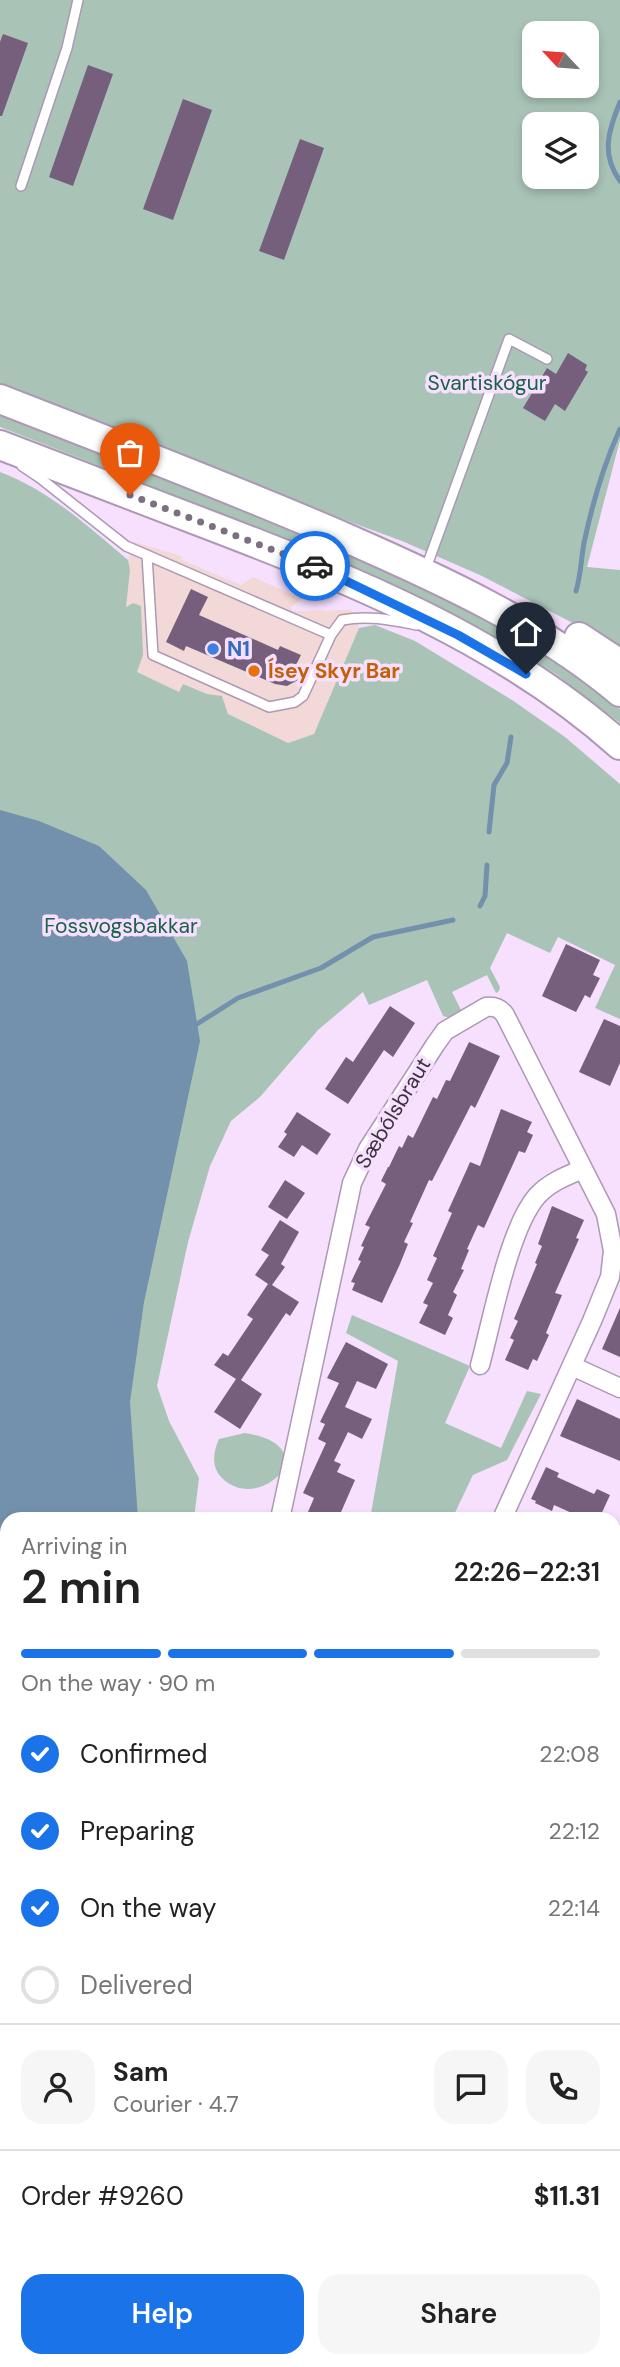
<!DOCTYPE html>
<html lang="en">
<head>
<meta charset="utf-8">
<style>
  :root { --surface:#fff; --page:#f6f6f6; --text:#222; --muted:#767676; --line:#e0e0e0; --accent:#1a73e8 }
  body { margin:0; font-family:"DM Sans",sans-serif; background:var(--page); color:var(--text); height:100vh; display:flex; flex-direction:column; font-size:26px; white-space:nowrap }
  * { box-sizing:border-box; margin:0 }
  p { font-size:23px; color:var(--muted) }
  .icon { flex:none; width:38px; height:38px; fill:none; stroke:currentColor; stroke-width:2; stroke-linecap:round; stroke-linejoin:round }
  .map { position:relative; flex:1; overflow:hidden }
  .details { position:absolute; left:0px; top:1512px; width:621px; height:856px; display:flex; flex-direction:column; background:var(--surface); border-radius:21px 21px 0 0; box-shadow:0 4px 10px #0003 }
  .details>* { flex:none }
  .needle { width:46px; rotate:296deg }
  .buttons { position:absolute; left:522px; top:21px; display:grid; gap:14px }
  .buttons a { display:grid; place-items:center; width:77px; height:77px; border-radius:14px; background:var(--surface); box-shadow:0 4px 10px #0003; font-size:35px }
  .pin { position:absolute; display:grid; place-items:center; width:60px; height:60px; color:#fff; margin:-72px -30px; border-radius:50% 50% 50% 0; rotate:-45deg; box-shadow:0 0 7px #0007 }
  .pin .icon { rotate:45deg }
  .courier { position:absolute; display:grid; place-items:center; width:70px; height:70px; margin:-35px; border:5px solid #1a73e8; border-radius:50%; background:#fff; color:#222; box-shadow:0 2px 9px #0007 }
  .headline em { font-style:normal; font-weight:600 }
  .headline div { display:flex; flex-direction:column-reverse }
  .headline { display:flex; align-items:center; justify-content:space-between; height:119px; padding:0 21px }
  h1 { font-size:46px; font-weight:600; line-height:52px }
  .bar { display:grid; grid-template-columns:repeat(4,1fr); gap:10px 7px; align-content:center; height:84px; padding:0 21px }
  .bar i { height:9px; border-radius:5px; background:var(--line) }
  .bar .active { background:var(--accent) }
  .bar p { grid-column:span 4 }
  .line { display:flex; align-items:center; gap:18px; padding:0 21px; border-top:2px solid var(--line) }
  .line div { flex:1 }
  .round { display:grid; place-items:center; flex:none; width:74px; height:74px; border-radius:21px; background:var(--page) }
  ol { padding:0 21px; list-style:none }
  li { display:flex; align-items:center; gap:21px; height:77px }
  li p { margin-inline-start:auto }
  li .icon { padding:7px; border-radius:50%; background:var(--accent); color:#fff; stroke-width:4 }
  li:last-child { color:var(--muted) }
  li i { width:38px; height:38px; border:4px solid var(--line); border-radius:50% }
  .button { display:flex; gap:14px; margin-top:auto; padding:14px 21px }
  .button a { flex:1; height:80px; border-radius:21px; background:var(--accent); color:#fff; font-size:28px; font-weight:600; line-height:80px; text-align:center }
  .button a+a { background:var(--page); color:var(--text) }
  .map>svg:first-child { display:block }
  .commercial { fill:#f2d8d6 }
  .green { fill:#a9c4b7; fill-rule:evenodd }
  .water { fill:#7390ac }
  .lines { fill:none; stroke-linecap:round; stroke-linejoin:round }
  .stream { stroke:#7390ac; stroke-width:5 }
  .building { fill:#755f7d }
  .lane-casing { stroke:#ad98b5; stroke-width:12 }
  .street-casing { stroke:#ad98b5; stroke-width:21 }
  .secondary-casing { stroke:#ad98b5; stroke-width:30 }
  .primary-casing { stroke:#ad98b5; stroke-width:32 }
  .lane { stroke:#fff; stroke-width:9 }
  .street { stroke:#fff; stroke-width:18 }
  .secondary { stroke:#fff; stroke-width:26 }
  .primary { stroke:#fff; stroke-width:28 }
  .done { stroke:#7c6f81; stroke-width:7; stroke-dasharray:0 12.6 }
  .route { stroke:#1a73e8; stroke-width:9 }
  .shop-dot { fill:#3f7fe0; stroke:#f6e0fe; stroke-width:2.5 }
  .food-dot { fill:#e8710a; stroke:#f6e0fe; stroke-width:2.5 }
  .labels { text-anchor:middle; stroke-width:7; stroke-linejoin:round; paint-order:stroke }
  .park-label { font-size:21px; fill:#196247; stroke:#f6e0fe }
  .shop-label { font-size:21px; font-weight:bold; fill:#366cbe; stroke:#f6e0fe; text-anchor:start }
  .food-label { font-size:21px; font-weight:bold; fill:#c56008; stroke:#f6e0fe; text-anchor:start }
  .street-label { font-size:21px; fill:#3b323e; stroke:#f6e0fe }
</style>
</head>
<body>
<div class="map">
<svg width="620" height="2367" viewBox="0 0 620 2367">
  <rect width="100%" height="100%" fill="#f6e0fe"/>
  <path class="commercial" d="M134,542L181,556L182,560L241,585L253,577L302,599L291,607L292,611L351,610L359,628L314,734L288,743L228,714L222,696L207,694L183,684L179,692L136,672L133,603L127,607L125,604L130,570L128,560Z"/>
  <path class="green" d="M0,0H620V440L587,567L620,570V653L594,634L482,576L402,541L162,453L0,388ZM534,33H586V86H534ZM534,124H586V177H534Z
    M0,414L244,512L338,545L473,611L560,665L620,709V723L556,674L519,651L433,604L146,484L0,427Z
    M0,472C52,492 86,525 128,560L130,570L126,607L133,603L141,606L143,655L137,672L179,692L183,684L207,694L222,696L228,714L288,743L314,734L359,628L375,625L415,641L512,700L565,737L620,784V1019L595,1008L615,965L558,937L550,953L507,933L490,968L500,987L499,991L496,993L487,975L452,992L461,1010L450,1018L443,1016L427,980L369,1005L363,992L318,1030L260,1097L231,1121L210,1166L188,1242L157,1386L169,1421L199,1478L194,1519H7V2196L0,2200Z
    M352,1315L470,1366L445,1423L501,1448L527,1391L541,1394L507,1460L473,1475L452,1519H370L398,1361L346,1333Z
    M245,1433C331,1447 258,1515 222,1478C211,1467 213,1452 219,1439Z
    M7,2210V2336L0,2367V2235Z
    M10,2361H108L106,2367H8Z"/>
  <path class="water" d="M0,810L39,821L99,846L146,890L187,961L200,1041L144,1302L130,1402L138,1519H7V2180L0,2183Z"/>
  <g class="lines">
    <path class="stream" d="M620,102C608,131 601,155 620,181
      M576,591C581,575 581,559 584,543C592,505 604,464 620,429
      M489,832L494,785L507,763L511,737
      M480,906L485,896L487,865
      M197,1024L238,998L321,968L373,937L453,920"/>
  </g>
  <path class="building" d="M3,34L28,43L2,116H0V42Z
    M88,65L113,74L73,186L49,177Z
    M183,99L212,110L173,220L143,209Z
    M300,139L324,148L284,260L259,251Z
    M568,353L587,365L585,370L588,372L565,411L555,404L545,421L523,408L547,368L556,374Z
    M191,589L208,597L199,615L278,650L280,646L301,655L296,665L306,670L298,680L287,686L275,684L186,646L184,651L166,642Z
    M566,944L600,960L593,975L600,978L590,998L585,995L576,1012L542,996Z
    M390,1006L415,1023L393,1057L384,1050L348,1104L325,1089L346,1057L353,1062Z
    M604,1019L620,1026V1063L610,1086L579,1072Z
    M469,1042L500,1056L475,1108L471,1105L432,1181L429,1180L410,1222L413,1223L404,1242L408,1244L400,1264L382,1303L352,1290L355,1283L351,1282L361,1261L358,1260L364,1247L361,1246L370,1227L365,1225L386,1184L381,1181L388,1167H389L399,1146L402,1148L408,1135L413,1138L433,1097L437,1099L446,1080L450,1081Z
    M501,1109L532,1122L527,1132L533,1135L525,1153L519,1151L484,1228L478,1225L467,1249L469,1250L461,1269L464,1270L453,1292L457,1295L448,1315L453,1318L445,1335L419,1323L428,1305L423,1303L433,1283L427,1280L437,1258L433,1256L452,1213L448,1211L467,1169L470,1162L480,1166Z
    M297,1112L331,1134L317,1155L302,1145L294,1157L278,1147L287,1134L284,1132Z
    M285,1180L305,1193L287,1219L268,1207Z
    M552,1206L584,1220L576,1238L579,1239L555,1293L562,1295L546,1333L549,1335L537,1361L533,1359L528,1370L505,1360L514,1340L510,1338L518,1321L514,1319L537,1264L535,1263L542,1246L538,1244Z
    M280,1220L299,1232L281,1264L285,1267L272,1285L299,1302L290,1316L286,1313L241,1380L262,1394L240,1429L214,1412L236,1379L214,1365L223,1353L228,1356L253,1319L247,1315L268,1284L255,1275L269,1255L261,1250Z
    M620,1308V1357L602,1349Z
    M346,1342L388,1364L376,1389L357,1381L345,1407L372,1419L362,1439L348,1432L334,1461L341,1464L337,1472L355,1480L338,1519H305L314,1498L303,1493L326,1443L318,1439L325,1424L320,1422L339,1383L327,1378Z
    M577,1399L620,1419V1461L560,1436Z
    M546,1467L559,1473L557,1477L594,1494L597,1489L610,1495L599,1519H585L554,1505L552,1511L535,1503L536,1501L531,1499Z"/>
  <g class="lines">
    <g class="lane-casing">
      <path id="lane" d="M21,186L67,48L78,0
        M22,466L40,478L126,546L331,635
        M147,555L153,655L269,707L295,702L303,696L331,635L342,620C368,615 391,620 417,625
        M425,571L509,339L547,359"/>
    </g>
    <g class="street-casing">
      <path id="street" d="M480,1365C492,1321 509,1228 537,1196C550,1182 566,1176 583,1169
        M572,1366L620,1388
        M280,1519L348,1202L352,1183L368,1149L435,1045L445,1031L486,1007C495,1006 500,1008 505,1015L606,1214L613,1251L610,1277L592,1321L502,1519
        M614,1691L620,1680
        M208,2367L210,2361
        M306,2367L309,2361"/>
    </g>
    <g class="secondary-casing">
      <path id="secondary" d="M614,2001L620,1988
        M448,2367L450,2361"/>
    </g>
    <g class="primary-casing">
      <path id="primary" d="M0,399C115,444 231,488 344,537C440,579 539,624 620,692
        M0,445C70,472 139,498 209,525C353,580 504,641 620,745
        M579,637L620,664"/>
    </g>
    <use href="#lane" class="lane"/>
    <use href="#street" class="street"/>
    <use href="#secondary" class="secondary"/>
    <use href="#primary" class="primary"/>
  </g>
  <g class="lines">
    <path class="done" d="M130,495L315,566"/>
    <path class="route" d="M315,566L458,635L526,674"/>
  </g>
  <circle class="shop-dot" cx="213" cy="649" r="7"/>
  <circle class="food-dot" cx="254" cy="671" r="7"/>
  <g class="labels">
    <g class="park-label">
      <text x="487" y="390">Svartiskógur</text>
      <text x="121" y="933">Fossvogsbakkar</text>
    </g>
    <g class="shop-label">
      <text x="227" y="656">N1</text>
    </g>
    <g class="food-label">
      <text x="268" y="678">Ísey Skyr Bar</text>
    </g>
    <g class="street-label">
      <text transform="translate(393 1113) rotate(-59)" y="7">Sæbólsbraut</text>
    </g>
  </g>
</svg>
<div class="buttons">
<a><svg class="needle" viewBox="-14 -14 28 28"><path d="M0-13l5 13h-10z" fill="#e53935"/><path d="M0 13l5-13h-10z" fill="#767676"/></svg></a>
<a><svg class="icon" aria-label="layers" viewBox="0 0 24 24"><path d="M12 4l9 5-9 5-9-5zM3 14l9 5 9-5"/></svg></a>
</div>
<div class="pin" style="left:130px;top:495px;background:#ea580c"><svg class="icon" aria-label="bag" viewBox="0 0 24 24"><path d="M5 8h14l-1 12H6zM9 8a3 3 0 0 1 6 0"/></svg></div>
<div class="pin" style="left:526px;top:674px;background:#1f2937"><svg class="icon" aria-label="home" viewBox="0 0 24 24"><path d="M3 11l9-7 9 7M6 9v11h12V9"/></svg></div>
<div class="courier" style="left:315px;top:566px"><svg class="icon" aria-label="car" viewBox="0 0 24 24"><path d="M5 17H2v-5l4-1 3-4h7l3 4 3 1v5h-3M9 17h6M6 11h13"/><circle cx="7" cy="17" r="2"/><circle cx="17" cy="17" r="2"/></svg></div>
<section class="details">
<div class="headline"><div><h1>2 min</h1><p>Arriving in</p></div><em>22:26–22:31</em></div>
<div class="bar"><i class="active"></i><i class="active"></i><i class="active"></i><i></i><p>On the way · 90 m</p></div>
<ol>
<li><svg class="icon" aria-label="check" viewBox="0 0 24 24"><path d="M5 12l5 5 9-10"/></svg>Confirmed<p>22:08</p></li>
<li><svg class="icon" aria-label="check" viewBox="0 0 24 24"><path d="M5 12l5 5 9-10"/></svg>Preparing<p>22:12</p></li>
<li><svg class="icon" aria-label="check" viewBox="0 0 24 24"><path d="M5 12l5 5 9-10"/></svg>On the way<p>22:14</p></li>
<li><i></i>Delivered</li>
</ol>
<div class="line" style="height:126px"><a class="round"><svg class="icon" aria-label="person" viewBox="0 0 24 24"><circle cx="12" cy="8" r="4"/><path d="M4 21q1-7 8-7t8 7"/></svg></a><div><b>Sam</b><p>Courier · 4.7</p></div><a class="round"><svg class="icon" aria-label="chat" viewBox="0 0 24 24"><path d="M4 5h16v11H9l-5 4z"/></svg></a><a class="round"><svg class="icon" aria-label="phone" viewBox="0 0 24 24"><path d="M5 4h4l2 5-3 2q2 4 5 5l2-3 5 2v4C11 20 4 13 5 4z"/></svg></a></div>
<div class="line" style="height:91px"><div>Order #9260</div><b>$11.31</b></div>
<div class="button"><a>Help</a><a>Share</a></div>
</section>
</div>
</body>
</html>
